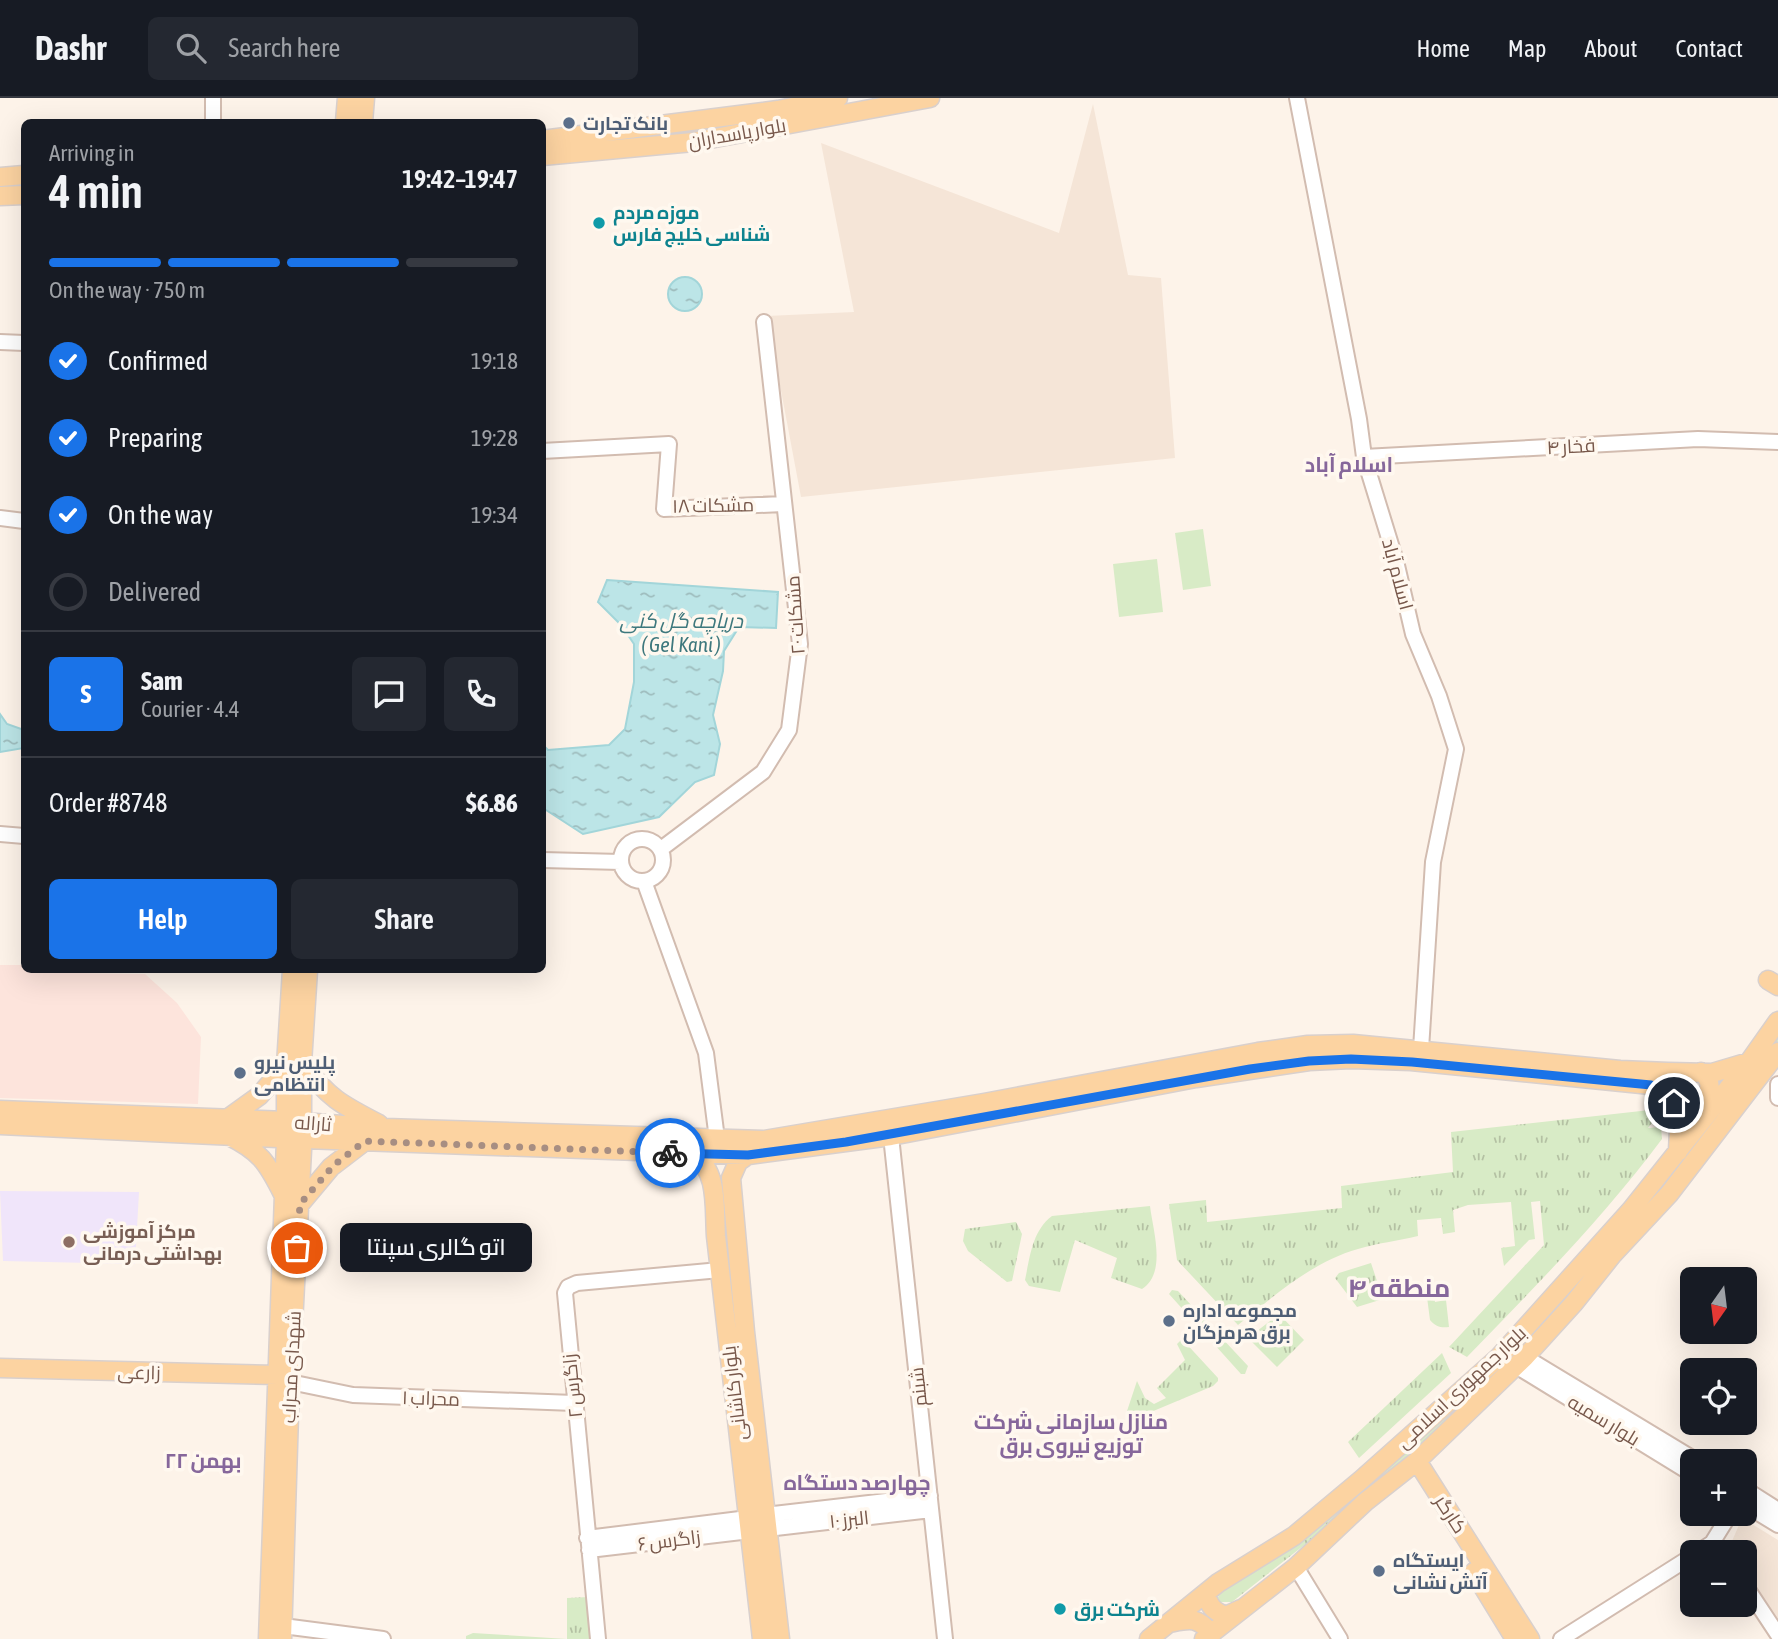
<!DOCTYPE html>
<html lang="en">
<head>
<meta charset="utf-8">
<style>
  :root { --surface:#171b24; --page:#242831; --text:#f1f3f6; --muted:#9ea1a6; --line:#363941; --accent:#1a73e8 }
  body { margin:0; font-family:"Asap Condensed",Cairo,sans-serif; background:var(--page); color:var(--text); height:100vh; display:flex; flex-direction:column; font-size:26px; white-space:nowrap }
  * { box-sizing:border-box; margin:0 }
  p { font-size:23px; color:var(--muted) }
  .icon { flex:none; width:38px; height:38px; fill:none; stroke:currentColor; stroke-width:2; stroke-linecap:round; stroke-linejoin:round }
  .map { position:relative; flex:1; overflow:hidden }
  .drawer { position:absolute; left:21px; top:21px; width:525px; height:854px; display:flex; flex-direction:column; background:var(--surface); border-radius:10px; box-shadow:0 7px 28px #0002 }
  .drawer>* { flex:none }
  .needle { width:46px; rotate:194deg }
  .controls { position:absolute; left:1680px; top:1169px; display:grid; gap:14px }
  .controls a { display:grid; place-items:center; width:77px; height:77px; border-radius:10px; background:var(--surface); box-shadow:0 7px 28px #0002; font-size:35px }
  .pin { position:absolute; display:grid; place-items:center; width:60px; height:60px; color:#fff; margin:-30px; border:4px solid #fff; border-radius:50%; box-shadow:0 2px 7px #0007 }
  .courier { position:absolute; display:grid; place-items:center; width:70px; height:70px; margin:-35px; border:5px solid #1a73e8; border-radius:50%; background:#fff; color:#222; box-shadow:0 2px 9px #0007 }
  .bubble { position:absolute; height:49px; border-radius:10px; background:var(--surface); box-shadow:0 7px 28px #0002; font-size:23px; font-weight:600; line-height:49px; text-align:center }
  .summary em { font-style:normal; font-weight:600 }
  .summary div { display:flex; flex-direction:column-reverse }
  .summary { display:flex; align-items:center; justify-content:space-between; height:119px; padding:0 28px }
  h1 { font-size:46px; font-weight:600; line-height:52px }
  .bar { display:grid; grid-template-columns:repeat(4,1fr); gap:10px 7px; align-content:center; height:84px; padding:0 28px }
  .bar i { height:9px; border-radius:5px; background:var(--line) }
  .bar .active { background:var(--accent) }
  .bar p { grid-column:span 4 }
  .line { display:flex; align-items:center; gap:18px; padding:0 28px; border-top:2px solid var(--line) }
  .line div { flex:1 }
  .round { display:grid; place-items:center; flex:none; width:74px; height:74px; border-radius:10px; background:var(--page) }
  ol { padding:0 28px; list-style:none }
  li { display:flex; align-items:center; gap:21px; height:77px }
  li p { margin-inline-start:auto }
  li .icon { padding:7px; border-radius:50%; background:var(--accent); color:#fff; stroke-width:4 }
  li:last-child { color:var(--muted) }
  li i { width:38px; height:38px; border:4px solid var(--line); border-radius:50% }
  .cta { display:flex; gap:14px; margin-top:auto; padding:14px 28px }
  .cta a { flex:1; height:80px; border-radius:10px; background:var(--accent); color:#fff; font-size:28px; font-weight:600; line-height:80px; text-align:center }
  .cta a+a { background:var(--page); color:var(--text) }
  header { display:flex; align-items:center; gap:42px; box-sizing:border-box; height:98px; padding:0 35px; background:var(--surface); border-bottom:2px solid var(--line) }
  header strong { font-size:33px }
  nav { display:flex; gap:38px; margin-inline-start:auto; font-size:24px }
  .search { width:490px; height:63px; background:var(--page); display:flex; align-items:center; gap:18px; box-sizing:border-box; padding:0 24px; border-radius:10px; color:var(--muted); font-size:26px }
  .map>svg:first-child { display:block }
  .residential { fill:#f5e5d7 }
  .commercial { fill:#fde4dc }
  .education { fill:#f0e5fa }
  .grass { fill:url(#grass-tufts) }
  .garden { fill:#d8ebc6 }
  .water { fill:url(#water-ripples); stroke:#a2d5d9; stroke-width:2 }
  .lines { fill:none; stroke-linecap:round; stroke-linejoin:round }
  .minor-casing { stroke:#d2bcb0; stroke-width:18 }
  .major-casing { stroke:#d9d0cd; stroke-width:21 }
  .minor { stroke:#fff; stroke-width:14 }
  .major { stroke:#fcd3a1; stroke-width:18 }
  .done { stroke:#a78e82; stroke-width:7; stroke-dasharray:0 12.6 }
  .route { stroke:#1a73e8; stroke-width:9 }
  .service-dot { fill:#5c6f8a; stroke:#fff8ef; stroke-width:2.5 }
  .culture-dot { fill:#0f9aa8; stroke:#fff8ef; stroke-width:2.5 }
  .education-dot { fill:#8d6e63; stroke:#fff8ef; stroke-width:2.5 }
  .labels { text-anchor:middle; stroke-width:7; stroke-linejoin:round; paint-order:stroke }
  .service-label { font-size:19px; font-weight:bold; fill:#4e5e75; stroke:#fff8ef; text-anchor:start }
  .street-label { font-size:19px; fill:#78584b; stroke:#fff8ef }
  .culture-label { font-size:19px; font-weight:bold; fill:#0d838f; stroke:#fff8ef; text-anchor:start }
  .education-label { font-size:19px; font-weight:bold; fill:#785e54; stroke:#fff8ef; text-anchor:start }
  .neighbourhood-label { font-size:21px; font-weight:bold; fill:#86679b; stroke:#fff8ef }
  .water-label { font-size:21px; font-style:italic; fill:#3e787d; stroke:#fff8ef }
  .district-label { font-size:26px; font-weight:bold; fill:#86679b; stroke:#fff8ef }
</style>
</head>
<body>
<header>
<strong>Dashr</strong>
<div class="search"><svg class="icon" aria-label="search" viewBox="0 0 24 24"><circle cx="10" cy="10" r="6"/><path d="M15 15l6 6"/></svg>Search here</div>
<nav><a>Home</a><a>Map</a><a>About</a><a>Contact</a></nav>
</header>
<div class="map">
<svg width="1778" height="1541" viewBox="0 0 1778 1541">
  <defs>
    <pattern id="grass-tufts" width="24" height="20" patternUnits="userSpaceOnUse" patternTransform="scale(1.75)"><rect width="24" height="20" fill="#d8ebc6"/><path d="M3 7l-1-3M5 7V3M7 7l1-3M15 17l-1-3M17 17v-4M19 17l1-3" fill="none" stroke="#b4c1a3"/></pattern>
    <pattern id="water-ripples" width="26" height="14" patternUnits="userSpaceOnUse" patternTransform="scale(1.75)"><rect width="26" height="14" fill="#bce5e7"/><path d="M2 4q2-2 4 0t4 0M15 11q2-2 4 0t4 0" fill="none" stroke="#9ebcbd"/></pattern>
  </defs>
  <rect width="100%" height="100%" fill="#fdf3e9"/>
  <path class="residential" d="M1093,6L1128,177L1161,180L1175,360L801,399L767,218L854,214L821,45L1059,135Z
    M1742,1420L1778,1442V1522L1745,1473V1454H1732L1729,1450Z"/>
  <path class="commercial" d="M0,867H24V872H68L80,875L145,876L177,905L201,939L198,1006L0,1000Z"/>
  <path class="education" d="M0,1093L139,1094L135,1166L3,1163Z"/>
  <path class="grass" d="M1778,934V944L1761,968L1669,1087L1526,1246L1400,1366L1326,1430L1232,1504H1220L1218,1499L1224,1491L1305,1441L1469,1293Z
    M1650,1012L1659,1016L1648,1030L1661,1029L1662,1041C1603,1120 1535,1189 1467,1259L1449,1249L1544,1147L1540,1103L1531,1104L1535,1141L1529,1142L1504,1168L1501,1150L1515,1148L1511,1104L1468,1107L1453,1112L1455,1134L1443,1136L1441,1120L1417,1122L1418,1138C1398,1143 1377,1145 1358,1151C1312,1164 1275,1197 1238,1227L1177,1162L1169,1106L1206,1102L1207,1124L1342,1110L1341,1088L1453,1074L1451,1034Z
    M1150,1108C1153,1133 1167,1175 1142,1191L1111,1180L1117,1160L1075,1142L1060,1194L1029,1188L1025,1182C1030,1159 1032,1133 1052,1118Z
    M1016,1124L1022,1136L1012,1183L1007,1184L968,1153L963,1143L965,1131Z
    M1371,1165L1383,1201L1357,1209L1335,1180L1339,1175Z
    M1432,1183L1435,1204L1446,1202L1449,1229C1441,1230 1436,1229 1430,1222L1425,1184Z
    M1172,1192L1178,1193L1248,1268L1245,1276H1241L1169,1196Z
    M1279,1216L1304,1242L1277,1269L1248,1240Z
    M1182,1241L1218,1280V1283L1213,1288L1132,1322L1126,1316L1137,1283L1145,1300L1154,1306L1166,1300L1157,1290L1185,1262L1177,1246Z
    M1442,1255L1451,1275L1359,1360L1348,1344Z
    M589,1499L593,1541H466V1538L473,1535L567,1541V1500Z"/>
  <path class="garden" d="M1203,431L1211,488L1183,492L1175,435Z
    M1157,461L1163,514L1119,519L1113,466Z"/>
  <path class="water" d="M668 196a17 17 0 1 1 34 0a17 17 0 1 1-34 0Z
    M607,482L778,494L776,530L739,529L724,553L723,573L713,617L720,646L714,677L695,684L659,719L583,736L543,710V647L548,652L609,647L625,631L634,584V546L621,527L598,504Z
    M0,616L7,626L24,632V650L0,654Z"/>
  <g class="lines">
    <g class="minor-casing">
      <path id="minor" d="M213,0V24
        M1297,0L1359,321L1364,359L1396,463L1413,536L1439,598L1456,651L1433,764L1421,951
        M0,244L24,245
        M542,353L669,346L664,411L783,406
        M1364,359L1698,341L1778,344
        M0,420L24,423
        M0,736L24,738
        M621 762a21 21 0 1 1 42 0a21 21 0 1 1-42 0Z
        M661,751L763,674L789,632L800,546L764,224
        M542,762L621,764
        M644,783L706,955L717,1041
        M1778,986V1000
        M891,1038L945,1541
        M1525,1259L1697,1363
        M1516,1268L1692,1376
        M290,1284L353,1297L574,1305
        M1745,1391L1778,1412
        M1745,1407L1778,1427
        M765,1417L930,1398
        M767,1431L931,1412
        M587,1440L748,1420
        M589,1452L750,1433
        M1698,1454L1712,1445L1730,1416
        M1296,1469L1340,1541
        M1745,1487L1778,1537
        M283,1528L383,1541
        M598,1541L565,1195L568,1189L577,1185L720,1172
        M1561,1541L1692,1458"/>
    </g>
    <g class="major-casing">
      <path id="major" d="M345,24L347,0
        M363,24L365,0
        M542,42L778,12L838,0
        M542,58L693,44L930,0
        M0,79L24,77
        M0,98L24,97
        M1768,882L1778,888
        M302,965C328,1000 342,1007 379,1026
        M1674,1005L1690,1011C1705,1005 1719,986 1701,974
        M0,1012L287,1023L385,1030L764,1042L984,1005L1258,954L1308,947L1353,946L1620,972L1668,974L1712,975L1749,964
        M0,1027L278,1040L748,1057L891,1038L1196,980L1309,963L1351,961L1411,963L1651,987C1685,1005 1679,1020 1678,1054
        M693,1056C719,1073 714,1110 716,1138L762,1541
        M748,1057L738,1064L731,1080L745,1234L780,1541
        M283,1096C267,1064 260,1053 227,1037L232,1029L227,1021L259,998L286,967
        M300,1106L331,1069L365,1043
        M0,1270L278,1277L289,1283
        M1417,1363L1530,1541
        M1474,1474L1515,1541
        M1206,1495C1209,1508 1213,1513 1226,1518L1241,1511
        M1169,1525C1190,1521 1197,1518 1212,1536
        M268,1541L286,1041V967L292,872
        M282,1541L290,1284L302,1052V965L308,872
        M1149,1541L1218,1485L1294,1438L1361,1382L1499,1259L1631,1112L1749,964L1778,923
        M1204,1541L1296,1469L1365,1404L1417,1363L1525,1259L1574,1205L1613,1156L1669,1096L1778,954"/>
    </g>
    <use href="#minor" class="minor"/>
    <use href="#major" class="major"/>
  </g>
  <g class="lines">
    <path class="done" d="M297,1150L300,1106L334,1067L365,1043L670,1055"/>
    <path class="route" d="M670,1055L748,1057L846,1044L1250,971L1309,963L1351,961L1412,964L1651,987L1668,996L1674,1005"/>
  </g>
  <g class="service-dot">
    <circle cx="569" cy="25" r="7"/>
    <circle cx="240" cy="975" r="7"/>
    <circle cx="1169" cy="1223" r="7"/>
    <circle cx="1379" cy="1473" r="7"/>
  </g>
  <g class="culture-dot">
    <circle cx="599" cy="125" r="7"/>
    <circle cx="1060" cy="1511" r="7"/>
  </g>
  <circle class="education-dot" cx="69" cy="1144" r="7"/>
  <g class="labels">
    <g class="service-label">
      <text x="583" y="32">بانک تجارت</text>
      <text x="254" y="971">پلیس نیرو<tspan x="254" dy="22">انتظامی</tspan></text>
      <text x="1183" y="1219">مجموعه اداره<tspan x="1183" dy="22">برق هرمزگان</tspan></text>
      <text x="1393" y="1469">ایستگاه<tspan x="1393" dy="22">آتش نشانی</tspan></text>
    </g>
    <g class="street-label">
      <text transform="translate(737 35) rotate(-10)" y="7">بلوار پاسداران</text>
      <text transform="translate(1571 348) rotate(-3)" y="7">فخار ۴</text>
      <text transform="translate(713 407) rotate(-1)" y="7">مشکات ۱۸</text>
      <text transform="translate(1398 476) rotate(75)" y="7">اسلام آباد</text>
      <text transform="translate(795 517) rotate(-94)" y="7">مشکات ۲۰</text>
      <text transform="translate(313 1025) rotate(4)" y="7">ثاراله</text>
      <text transform="translate(291 1269) rotate(-87)" y="7">شهدای محراب</text>
      <text transform="translate(139 1274) rotate(1)" y="7">زارعی</text>
      <text transform="translate(572 1288) rotate(-96)" y="7">زاگرس ۲</text>
      <text transform="translate(918 1289) rotate(-96)" y="7">شبنم</text>
      <text transform="translate(1461 1289) rotate(-43)" y="7">بلوار جمهوری اسلامی</text>
      <text transform="translate(734 1295) rotate(-97)" y="7">بلوار کاشانی</text>
      <text transform="translate(431 1300) rotate(2)" y="7">محراب ۱</text>
      <text transform="translate(1604 1322) rotate(31)" y="7">بلوار سمیه</text>
      <text transform="translate(1451 1416) rotate(57)" y="7">کارگر</text>
      <text transform="translate(849 1421) rotate(-6)" y="7">البرز ۱۰</text>
      <text transform="translate(669 1442) rotate(-7)" y="7">زاگرس ۶</text>
    </g>
    <g class="culture-label">
      <text x="613" y="121">موزه مردم<tspan x="613" dy="22">شناسی خلیج فارس</tspan></text>
      <text x="1074" y="1518">شرکت برق</text>
    </g>
    <g class="education-label">
      <text x="83" y="1140">مرکز آموزشی<tspan x="83" dy="22">بهداشتی درمانی</tspan></text>
    </g>
    <g class="neighbourhood-label">
      <text x="1349" y="374">اسلام آباد</text>
      <text x="1071" y="1331">منازل سازمانی شرکت<tspan x="1071" dy="24">توزیع نیروی برق</tspan></text>
      <text x="203" y="1370">۲۲ بهمن</text>
      <text x="857" y="1392">چهارصد دستگاه</text>
    </g>
    <g class="water-label">
      <text x="681" y="530">دریاچه گل کنی<tspan x="681" dy="24">( Gel Kani )</tspan></text>
    </g>
    <g class="district-label">
      <text x="1399" y="1199">منطقه ۴</text>
    </g>
  </g>
</svg>
<div class="controls">
<a><svg class="needle" viewBox="-14 -14 28 28"><path d="M0-13l5 13h-10z" fill="#e53935"/><path d="M0 13l5-13h-10z" fill="#9ea1a6"/></svg></a>
<a><svg class="icon" aria-label="locate" viewBox="0 0 24 24"><circle cx="12" cy="12" r="6"/><path d="M12 2v4M12 18v4M2 12h4M18 12h4"/></svg></a>
<a>+</a>
<a>−</a>
</div>
<div class="pin" style="left:297px;top:1150px;background:#ea580c"><svg class="icon" aria-label="bag" viewBox="0 0 24 24"><path d="M5 8h14l-1 12H6zM9 8a3 3 0 0 1 6 0"/></svg></div>
<div class="pin" style="left:1674px;top:1005px;background:#1f2937"><svg class="icon" aria-label="home" viewBox="0 0 24 24"><path d="M3 11l9-7 9 7M6 9v11h12V9"/></svg></div>
<div class="courier" style="left:670px;top:1055px"><svg class="icon" aria-label="bike" viewBox="0 0 24 24"><circle cx="6" cy="16" r="4"/><circle cx="18" cy="16" r="4"/><path d="M6 16l4-8h5l3 8M10 8l3 8H6M13 5h3"/></svg></div>
<div class="bubble" style="left:340px;top:1125px;width:192px">اتو گالری سپنتا</div>
<section class="drawer">
<div class="summary"><div><h1>4 min</h1><p>Arriving in</p></div><em>19:42–19:47</em></div>
<div class="bar"><i class="active"></i><i class="active"></i><i class="active"></i><i></i><p>On the way · 750 m</p></div>
<ol>
<li><svg class="icon" aria-label="check" viewBox="0 0 24 24"><path d="M5 12l5 5 9-10"/></svg>Confirmed<p>19:18</p></li>
<li><svg class="icon" aria-label="check" viewBox="0 0 24 24"><path d="M5 12l5 5 9-10"/></svg>Preparing<p>19:28</p></li>
<li><svg class="icon" aria-label="check" viewBox="0 0 24 24"><path d="M5 12l5 5 9-10"/></svg>On the way<p>19:34</p></li>
<li><i></i>Delivered</li>
</ol>
<div class="line" style="height:126px"><b class="round" style="background:var(--accent);color:#fff">S</b><div><b>Sam</b><p>Courier · 4.4</p></div><a class="round"><svg class="icon" aria-label="chat" viewBox="0 0 24 24"><path d="M4 5h16v11H9l-5 4z"/></svg></a><a class="round"><svg class="icon" aria-label="phone" viewBox="0 0 24 24"><path d="M5 4h4l2 5-3 2q2 4 5 5l2-3 5 2v4C11 20 4 13 5 4z"/></svg></a></div>
<div class="line" style="height:91px"><div>Order #8748</div><b>$6.86</b></div>
<div class="cta"><a>Help</a><a>Share</a></div>
</section>
</div>
</body>
</html>
